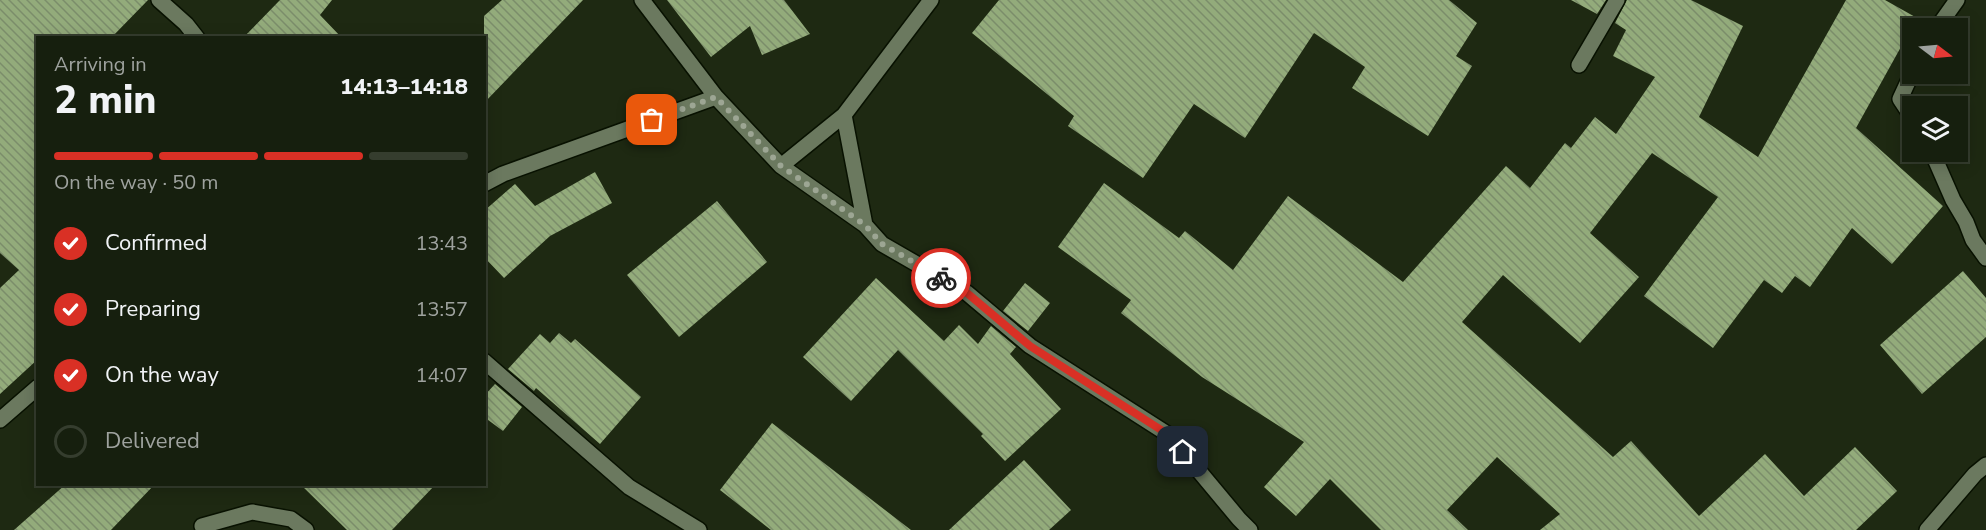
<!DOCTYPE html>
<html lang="en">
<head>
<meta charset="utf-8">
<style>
  :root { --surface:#161f0e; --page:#1f2717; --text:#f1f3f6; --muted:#9ea29e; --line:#353d2e; --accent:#d93025 }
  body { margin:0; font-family:"Nunito Sans",sans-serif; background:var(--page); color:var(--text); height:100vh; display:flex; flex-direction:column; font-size:22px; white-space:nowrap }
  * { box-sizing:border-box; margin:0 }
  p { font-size:20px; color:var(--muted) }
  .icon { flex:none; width:33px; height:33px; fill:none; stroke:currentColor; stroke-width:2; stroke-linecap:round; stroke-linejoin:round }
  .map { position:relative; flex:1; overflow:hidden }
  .details { position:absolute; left:36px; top:36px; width:450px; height:450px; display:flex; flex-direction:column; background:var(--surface); border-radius:0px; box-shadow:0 3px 15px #0003,0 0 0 2px var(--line) }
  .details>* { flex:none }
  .needle { width:39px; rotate:106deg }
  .fabs { position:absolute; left:1902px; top:18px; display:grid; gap:12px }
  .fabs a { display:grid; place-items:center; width:66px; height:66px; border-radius:0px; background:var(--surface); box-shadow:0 3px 15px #0003,0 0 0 2px var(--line); font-size:30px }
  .pin { position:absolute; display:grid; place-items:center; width:51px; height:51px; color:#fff; margin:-26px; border-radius:12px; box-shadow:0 3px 9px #0006 }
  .courier { position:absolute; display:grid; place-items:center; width:60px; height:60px; margin:-30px; border:4px solid #d93025; border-radius:50%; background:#fff; color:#222; box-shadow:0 2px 8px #0007 }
  .headline em { font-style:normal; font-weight:800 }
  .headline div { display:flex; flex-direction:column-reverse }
  .headline { display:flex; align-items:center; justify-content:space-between; height:102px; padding:0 18px }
  h1 { font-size:39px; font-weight:800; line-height:45px }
  .bar { display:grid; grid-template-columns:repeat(4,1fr); gap:9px 6px; align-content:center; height:72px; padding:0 18px }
  .bar i { height:8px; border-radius:4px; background:var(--line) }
  .bar .active { background:var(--accent) }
  .bar p { grid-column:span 4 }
  ol { padding:0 18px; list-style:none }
  li { display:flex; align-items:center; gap:18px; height:66px }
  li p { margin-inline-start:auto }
  li .icon { padding:6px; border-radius:50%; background:var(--accent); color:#fff; stroke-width:4 }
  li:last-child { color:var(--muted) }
  li i { width:33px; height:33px; border:3px solid var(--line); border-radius:50% }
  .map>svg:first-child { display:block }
  .building { fill:url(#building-back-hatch) }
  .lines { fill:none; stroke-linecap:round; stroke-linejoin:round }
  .street-casing { stroke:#081100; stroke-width:18 }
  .street { stroke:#6b795f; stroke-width:15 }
  .done { stroke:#9da694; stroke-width:6; stroke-dasharray:0 10.8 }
  .route { stroke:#d93025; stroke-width:8 }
</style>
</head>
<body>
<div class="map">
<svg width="1986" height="530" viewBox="0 0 1986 530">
  <defs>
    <pattern id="building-back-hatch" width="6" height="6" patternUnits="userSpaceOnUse" patternTransform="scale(1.5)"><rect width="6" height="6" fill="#93ab7b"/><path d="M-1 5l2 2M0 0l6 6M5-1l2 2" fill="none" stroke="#7b8d6a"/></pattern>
  </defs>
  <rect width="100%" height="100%" fill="#1e2912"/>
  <path class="building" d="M0,0H148L111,38H38V359L0,394V288L19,270L0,253Z
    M280,0H332L320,15L342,38H243Z
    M502,0H583L484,103V16Z
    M667,0H784L810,34L762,55L750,26L711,57Z
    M999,0H1449L1477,23L1456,56L1472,66L1428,136L1352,88L1365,67L1314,33L1245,138L1194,104L1143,178L1068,126L1074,116L972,33Z
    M1571,0H1606L1597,14Z
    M1627,0H1691L1743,26L1699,117L1758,157L1846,0H1885L1917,18L1856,128L1943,206L1892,264L1852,228L1810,287L1795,276L1782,293L1764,280L1713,348L1644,296L1718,197L1652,153L1590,233L1639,277L1580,343L1503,275L1462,322L1613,457L1631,441L1699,516L1765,454L1804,496L1855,447L1897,491L1856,530H1540L1560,514L1497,457L1447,510L1468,530H1381L1330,479L1296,516L1264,487L1304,442L1202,377L1121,313L1131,300L1058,247L1104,183L1179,238L1185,231L1233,270L1288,196L1403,282L1506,166L1530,188L1565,143L1571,148L1595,117L1616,134L1655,77L1613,56L1626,30L1615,23Z
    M595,172L612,203L550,236L504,278L484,257V211L515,184L535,206Z
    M717,201L767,262L679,337L627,275Z
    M1963,271L1986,298V337L1922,394L1880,345Z
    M876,278L944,341L959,325L978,344L991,326L1016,347L1010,354L1061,409L1005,461L981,436L983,434L898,350L851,401L803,357Z
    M1025,283L1050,303L1028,331L1003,311Z
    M559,333L571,343L575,339L641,397L600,444L536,388L534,391L508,369L540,334L550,343Z
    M495,384L522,407L503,431L484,417V396Z
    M772,423L911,530H771L720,490Z
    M1024,460L1071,510L1049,530H949Z
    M66,484H155L111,530H14Z
    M300,484H436L392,530H347Z"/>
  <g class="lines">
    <g class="street-casing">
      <path id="street" d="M159,0L186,24L197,38
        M642,0L716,97
        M1937,28L1957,0
        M1579,65L1617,0
        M1912,73L1900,99L1912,117
        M844,115L865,225
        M1932,152L1953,200L1966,222L1973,240L1986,258
        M781,166L844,115L931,0
        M484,184L503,174L716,97L781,166L865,225L882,244L967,293L1030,346L1169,435L1239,519L1250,530
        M484,361L629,487L699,530
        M0,420L38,387
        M202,526L252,512L291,519L306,530
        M1927,530L1975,474L1986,465"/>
    </g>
    <use href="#street" class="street"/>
  </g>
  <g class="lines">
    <path class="done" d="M652,120L716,97L781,166L865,225L882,244L941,278"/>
    <path class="route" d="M941,278L967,293L1030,346L1169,435L1183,452"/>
  </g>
</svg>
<div class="fabs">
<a><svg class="needle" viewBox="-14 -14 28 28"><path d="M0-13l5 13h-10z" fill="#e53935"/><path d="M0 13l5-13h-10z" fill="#9ea29e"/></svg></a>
<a><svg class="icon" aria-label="layers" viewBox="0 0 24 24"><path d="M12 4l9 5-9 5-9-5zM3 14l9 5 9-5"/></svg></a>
</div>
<div class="pin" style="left:652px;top:120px;background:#ea580c"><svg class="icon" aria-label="bag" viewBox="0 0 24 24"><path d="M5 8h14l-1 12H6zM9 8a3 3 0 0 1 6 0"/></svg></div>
<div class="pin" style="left:1183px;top:452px;background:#1f2937"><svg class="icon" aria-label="home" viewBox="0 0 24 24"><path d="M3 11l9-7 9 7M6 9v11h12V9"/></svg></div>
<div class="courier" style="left:941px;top:278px"><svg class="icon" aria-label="bike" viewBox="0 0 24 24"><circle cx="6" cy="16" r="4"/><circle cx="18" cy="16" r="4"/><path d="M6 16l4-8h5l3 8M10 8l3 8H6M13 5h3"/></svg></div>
<section class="details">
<div class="headline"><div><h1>2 min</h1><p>Arriving in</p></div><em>14:13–14:18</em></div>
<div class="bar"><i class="active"></i><i class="active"></i><i class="active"></i><i></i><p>On the way · 50 m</p></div>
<ol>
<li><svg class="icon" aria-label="check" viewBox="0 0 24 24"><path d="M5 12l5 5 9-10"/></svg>Confirmed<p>13:43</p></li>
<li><svg class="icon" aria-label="check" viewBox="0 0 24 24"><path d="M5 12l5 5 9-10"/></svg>Preparing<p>13:57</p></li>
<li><svg class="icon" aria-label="check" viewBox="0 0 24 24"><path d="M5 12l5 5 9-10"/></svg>On the way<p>14:07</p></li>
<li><i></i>Delivered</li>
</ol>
</section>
</div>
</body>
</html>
